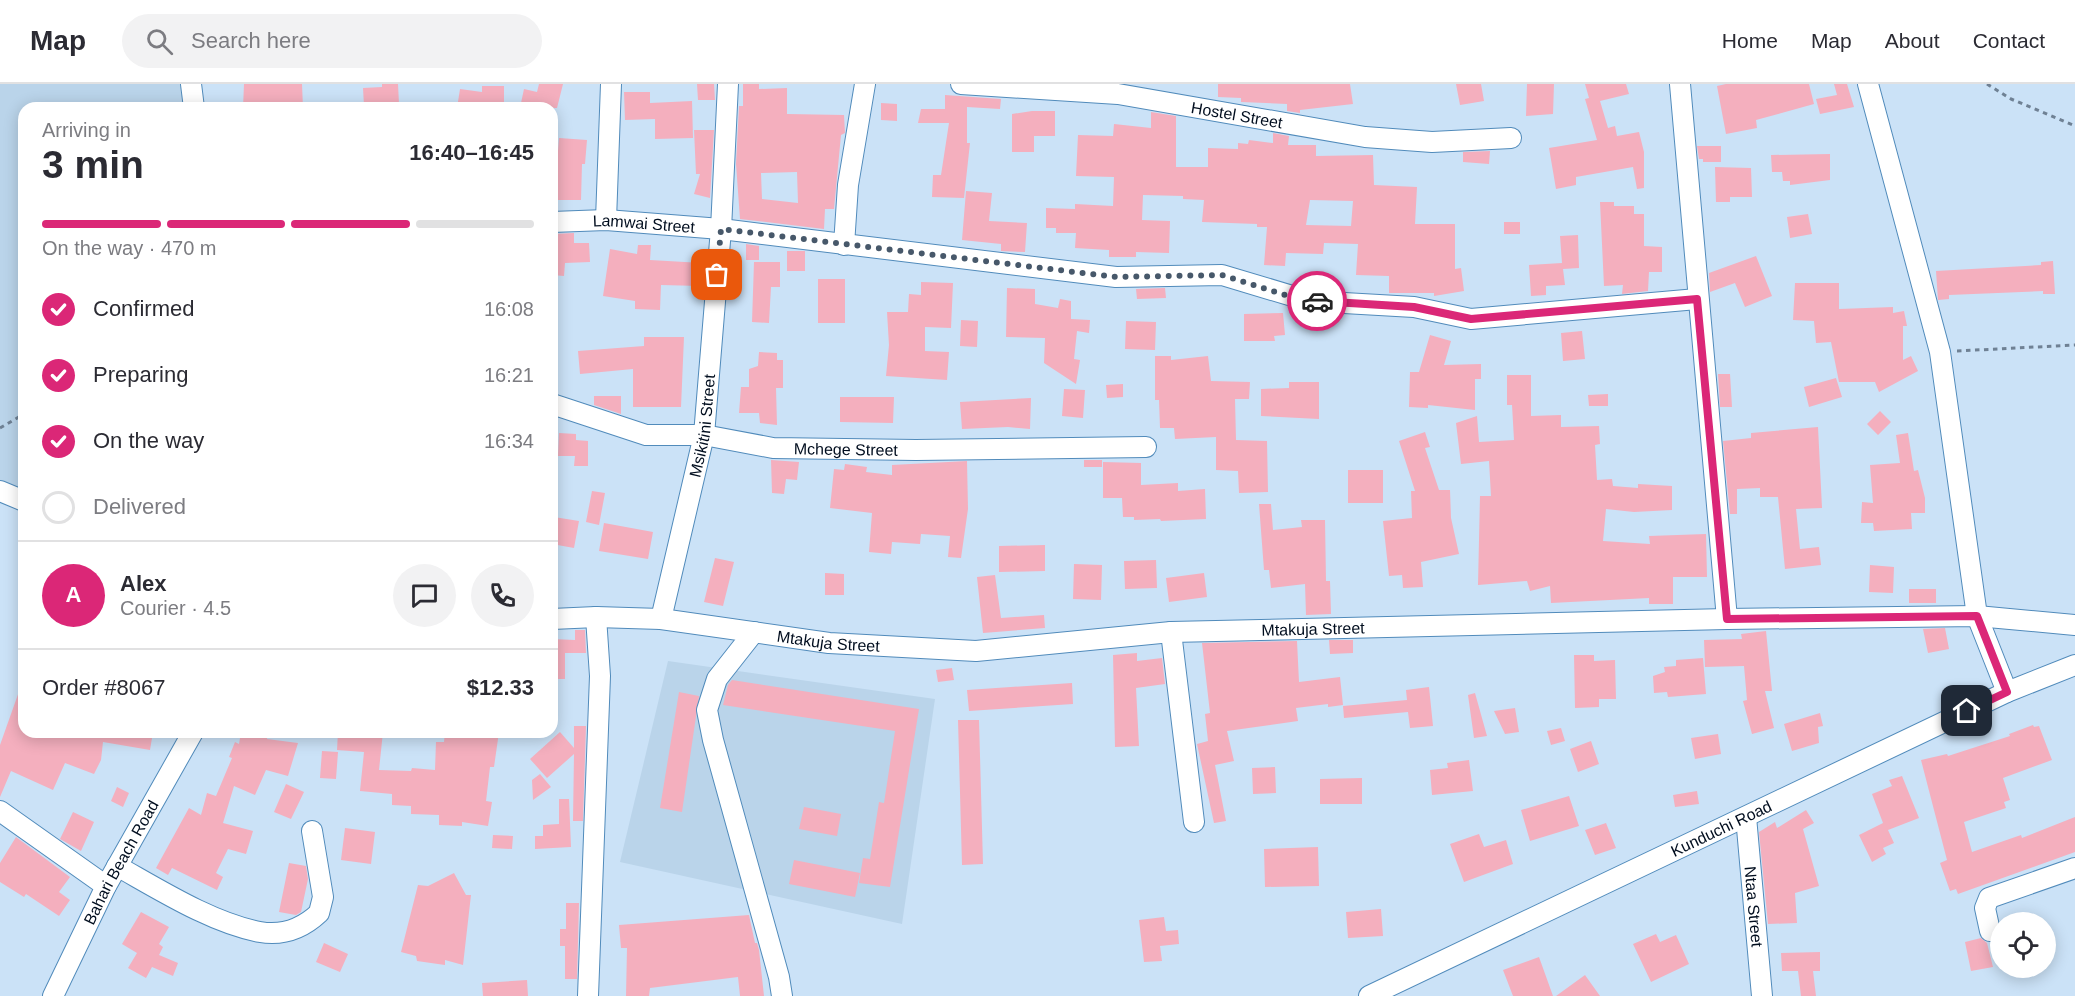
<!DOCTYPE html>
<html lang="en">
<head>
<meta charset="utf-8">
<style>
  :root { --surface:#fff; --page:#f2f2f3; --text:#2b2b33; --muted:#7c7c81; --line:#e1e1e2; --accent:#db2777 }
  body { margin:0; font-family:Arial,sans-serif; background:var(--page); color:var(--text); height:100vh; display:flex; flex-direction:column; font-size:22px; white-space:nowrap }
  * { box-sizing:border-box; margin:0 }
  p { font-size:20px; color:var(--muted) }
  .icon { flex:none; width:33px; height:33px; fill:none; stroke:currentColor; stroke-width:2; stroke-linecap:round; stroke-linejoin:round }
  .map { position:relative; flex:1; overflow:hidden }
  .sheet { position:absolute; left:18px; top:18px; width:540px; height:636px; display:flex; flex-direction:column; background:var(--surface); border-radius:18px; box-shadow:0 3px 15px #0003 }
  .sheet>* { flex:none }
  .controls { position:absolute; left:1990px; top:828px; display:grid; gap:12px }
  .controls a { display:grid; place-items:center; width:66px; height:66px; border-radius:50%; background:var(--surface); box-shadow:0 3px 15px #0003; font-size:30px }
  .pin { position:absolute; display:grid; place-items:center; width:51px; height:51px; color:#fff; margin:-26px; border-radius:12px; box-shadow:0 3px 9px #0006 }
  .courier { position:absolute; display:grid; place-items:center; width:60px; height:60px; margin:-30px; border:4px solid #db2777; border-radius:50%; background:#fff; color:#222; box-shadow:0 2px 8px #0007 }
  .summary em { font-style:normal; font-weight:600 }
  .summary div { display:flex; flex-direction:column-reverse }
  .summary { display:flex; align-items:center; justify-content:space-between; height:102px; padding:0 24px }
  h1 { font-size:39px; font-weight:600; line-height:45px }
  .bar { display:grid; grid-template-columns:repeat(4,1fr); gap:9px 6px; align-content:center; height:72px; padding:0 24px }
  .bar i { height:8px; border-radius:4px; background:var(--line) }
  .bar .selected { background:var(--accent) }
  .bar p { grid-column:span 4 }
  .line { display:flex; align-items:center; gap:15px; padding:0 24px; border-top:2px solid var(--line) }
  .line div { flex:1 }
  .round { display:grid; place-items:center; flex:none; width:63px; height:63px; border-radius:32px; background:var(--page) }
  ol { padding:0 24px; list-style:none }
  li { display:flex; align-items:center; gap:18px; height:66px }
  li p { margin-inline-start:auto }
  li .icon { padding:6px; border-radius:50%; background:var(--accent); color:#fff; stroke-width:4 }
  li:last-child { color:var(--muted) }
  li i { width:33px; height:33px; border:3px solid var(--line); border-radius:50% }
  header { display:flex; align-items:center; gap:36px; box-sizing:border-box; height:84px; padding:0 30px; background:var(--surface); border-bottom:2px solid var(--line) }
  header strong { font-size:28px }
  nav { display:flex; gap:33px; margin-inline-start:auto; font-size:21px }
  .search { width:420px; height:54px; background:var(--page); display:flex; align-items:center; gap:15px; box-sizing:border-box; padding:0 21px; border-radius:33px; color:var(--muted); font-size:22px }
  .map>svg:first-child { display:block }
  .built { fill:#bad4ea }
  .building { fill:#f4afbe; fill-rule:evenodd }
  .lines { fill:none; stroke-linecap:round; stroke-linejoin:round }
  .minor-casing { stroke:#518bbb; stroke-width:22 }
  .path { stroke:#6f8194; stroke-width:3; stroke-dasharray:4.5 4.5; stroke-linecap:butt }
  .minor { stroke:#fff; stroke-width:20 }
  .done { stroke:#47586a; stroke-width:6; stroke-dasharray:0 10.8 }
  .route { stroke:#db2777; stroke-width:8 }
  .labels { text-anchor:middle; stroke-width:4.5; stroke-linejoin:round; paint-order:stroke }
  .street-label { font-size:16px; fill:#000d1e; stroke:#cbe2f7 }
</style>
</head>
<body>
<header>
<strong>Map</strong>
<div class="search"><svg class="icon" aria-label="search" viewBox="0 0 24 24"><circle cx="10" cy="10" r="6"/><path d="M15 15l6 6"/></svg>Search here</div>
<nav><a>Home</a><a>Map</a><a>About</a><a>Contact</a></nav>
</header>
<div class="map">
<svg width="2075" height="912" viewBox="0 0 2075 912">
  <rect width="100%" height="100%" fill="#cbe2f7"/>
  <path class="built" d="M0,0H191L194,24H24V417L0,407Z
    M668,577L935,615L902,840L620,778Z"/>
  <path class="building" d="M244,0H302L303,24H243Z
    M382,0H398L399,20L364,22L363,4L382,3Z
    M539,0H563L557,24H534L521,19L524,5L537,8Z
    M697,0H714L715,16H698Z
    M743,0H759V5L787,4V30L844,31L845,49L841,51L834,125H825L824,145L740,135L736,80L739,22H743ZM797,88L798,119L762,115L761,89Z
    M1218,0H1350L1353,20L1300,26V29L1287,27V20L1241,18V14L1218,13Z
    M1456,0H1481L1484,17L1460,21Z
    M1527,0H1554L1553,30L1526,32Z
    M1585,0H1626L1629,10L1600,17L1608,44L1615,42L1617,52L1639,48L1644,68V104L1637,105L1633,83L1576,93V101L1556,105L1549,64L1597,56L1585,15L1589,14Z
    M1726,0H1809L1814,20L1756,36L1757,44L1726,50L1717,2Z
    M1834,0H1847L1854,23L1820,30L1816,15L1837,11Z
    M482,2H504V24H457L460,5L482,8Z
    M624,8H650V19L692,17L693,54L655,55V35L625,36Z
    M945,11L1001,15L1000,25L967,23V59H970L964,114L932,113L933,91H941L949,39H918L921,25H945Z
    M881,19L897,20V37L881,36Z
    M1032,27H1055V52H1034V68H1012V30Z
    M1151,28L1176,32V83H1208V64L1238,65V59L1248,60L1249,56L1273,59V49L1289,52L1288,61H1316V72L1373,71L1374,101L1417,103L1415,140H1455V185L1461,184L1464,207L1434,212V209H1389V192L1356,191L1358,160L1324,159L1323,170L1286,169L1285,182L1264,181L1267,143H1257V140L1202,138L1204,116L1183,115V112L1143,111L1142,136L1170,137L1169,169L1136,168V173H1109V166L1075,164L1076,149H1056V144H1046V124L1075,125V120L1113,122L1114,93L1076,92L1078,51L1113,52L1114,40L1151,44ZM1310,116L1353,117L1351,142L1306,141Z
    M694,46H714L710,114L694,110L700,90H696Z
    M559,54L587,56L585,80H582L581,116H552V92L556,93Z
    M1697,62H1721V78H1703V75H1699Z
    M1490,67L1489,80L1463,78V68Z
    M1830,70V96L1790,101V97H1783L1782,88H1772L1771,71Z
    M1715,83L1751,84L1752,113H1730V118H1716Z
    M966,107L992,109L989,137L1027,139L1025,168L1001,167V160L962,156Z
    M1600,118H1614V122H1634V130H1644V162L1662,163V188H1649L1648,207L1622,210L1623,201L1604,202Z
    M1808,130L1812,150L1790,154L1787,133Z
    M1504,138H1520V150H1504Z
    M574,149V159H589L590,178L565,179L564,192L552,191V150Z
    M1578,151L1579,184L1563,185L1565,201L1546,202V211L1531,212L1529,181L1562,179L1560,152Z
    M746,160L759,162V176H746Z
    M638,161H651L650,176L702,179L700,202L661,201L660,226L635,225V217L603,212L610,165L637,170Z
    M787,167H805V187H787Z
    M1756,172L1772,212L1745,223L1735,199L1710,208L1709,189Z
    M2053,177L2055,210H2043V207L1949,211V215L1938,216L1936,187L2041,181V178Z
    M754,178H780V203H771L769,239L752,238Z
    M818,195H845V239H818Z
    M921,198L953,199L951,244L925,243V267L949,268L947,296L886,292L889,261L887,228H908L909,210L921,211Z
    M1795,199H1839V225L1893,223V229L1904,227L1907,242H1903V276L1911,272L1918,287L1879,308L1875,298H1839L1831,258L1816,259L1814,237L1793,236Z
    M1007,204L1035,205V220L1058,224L1060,215L1071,217V235L1090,236L1089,249L1077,247L1074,275L1080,276L1076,300L1044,279L1045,254L1006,253Z
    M1165,204L1166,214L1137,215L1136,205Z
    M1283,229L1285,251L1274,252L1275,257H1244V230Z
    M961,236L978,237L977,263L960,262Z
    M1126,237L1156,238L1155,266L1125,265Z
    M1582,247L1585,275L1563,277L1561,249Z
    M1430,251L1451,257L1444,281L1481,280V295H1475V326L1428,321V324L1409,323L1410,288H1419Z
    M644,253H684L681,323H633V285L580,290L578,267L644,262Z
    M759,268L777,269V276H783V304H776L777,341L760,339L759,329H739L741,303H749V285L758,282Z
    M1155,272H1171V276L1208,272L1211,297L1250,298L1249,315H1235L1236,356L1267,357L1268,408L1239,409L1238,387L1216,386V353L1175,355L1174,344H1160L1159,316H1155Z
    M1718,290H1730L1732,323H1720Z
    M1507,291H1531V332L1561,331V343L1599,342L1600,360L1595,361L1597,396L1612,395L1613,402L1638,404V400L1672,402V426L1634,428L1606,425L1603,457L1650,460L1649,452L1706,450L1707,493H1673V520H1649V514L1551,519L1550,502L1530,507L1527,497L1478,501L1480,412H1491L1489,377L1461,380L1456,339L1477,332L1479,358L1514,356L1512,321H1507Z
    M1836,294L1842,313L1809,323L1804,303Z
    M1289,298H1319V335L1261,332V305L1289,304Z
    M1123,300V313L1107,314L1106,301Z
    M1064,305L1085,306L1083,334L1062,332Z
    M1608,310V322H1589L1588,311Z
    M594,312H621V330L594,321Z
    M840,313H894L893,339L840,338Z
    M1031,314L1030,345L1008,343L962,345L960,318Z
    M1880,327L1891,338L1878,351L1867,340Z
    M1818,343L1822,424L1796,425L1800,465L1819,463L1821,481L1785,485L1778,413H1760V404L1737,405V430H1730L1723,357L1751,354V349Z
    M1425,348L1430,363L1425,364L1439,406H1450L1451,434L1459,470L1421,478L1423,503L1403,504L1402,491L1389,492L1383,437L1412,434L1411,407H1415L1399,357Z
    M559,349L576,350V356L588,357V382H574L575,372H558Z
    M1908,349L1914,387L1918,386L1925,414V429H1911L1912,445L1874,447L1873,439H1861L1862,418L1873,419L1870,381L1900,379L1896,351Z
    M771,376L799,378L797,396L786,395L784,410L772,409Z
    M1084,376H1102V383H1084Z
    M967,377L968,425L961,474L948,473L950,452L921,450L920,460L892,458L891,470L869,468L872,429L830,424L834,385L844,386L845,380L867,383L866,388L892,391V381Z
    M1103,378L1141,379V401L1178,399V407L1205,405L1206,435L1161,437L1160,435L1134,436V433H1123L1122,414H1103Z
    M1348,386H1383V419H1348Z
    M592,407L605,409L599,441L586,438Z
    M1259,420H1271L1273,446L1302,443L1301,436H1325L1326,497H1330L1331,530L1306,531L1305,500L1271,504L1269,486H1264Z
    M554,433L579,437L574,464L552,460Z
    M604,439L653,448L648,475L599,467Z
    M1045,461V487L999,488V462Z
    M715,474L734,478L723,522L704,518Z
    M1156,476L1157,504L1125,505L1124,477Z
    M1074,480L1102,481L1101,516L1073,515Z
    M1870,481L1894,483L1893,509L1869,508Z
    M825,489L844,490V511H825Z
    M1204,489L1207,513L1169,518L1166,494Z
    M995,491L1001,534L1044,531L1045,544L983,549L977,493Z
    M1909,505H1936V519H1909Z
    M1945,544L1949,565L1928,569L1923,545Z
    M575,546H585L586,569H565V595H552V555L575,556Z
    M1766,547L1772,607H1765L1774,644L1752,650L1743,617L1747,616L1744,582L1705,583L1704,556L1742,555L1741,550Z
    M1329,556H1353V569L1330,570Z
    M1297,557L1299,598L1340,593L1343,621L1328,623V620L1296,624L1298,637L1227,647L1234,677L1215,681L1226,737L1214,739L1197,660L1208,657L1205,630L1210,629L1202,559Z
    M1137,569V577L1162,574L1165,600L1136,604L1139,662L1115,663L1113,571Z
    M1574,571H1594V577L1615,576L1616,615H1599V623L1575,624Z
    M1703,574L1706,610L1668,613L1667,608L1654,609L1653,592L1665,588L1664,583L1676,582V576Z
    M952,584L954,596L938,598L936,586Z
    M732,596L919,625L890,803L859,799L863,774L870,775L879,718L884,719L895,647L723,621L728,601Z
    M22,599L24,648H153L150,666L103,658L101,676L94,690L65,679L53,706L11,687L0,713V661Z
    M1072,599L1073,620L969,627L967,606Z
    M1429,603L1433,642L1410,644L1408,628L1344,634L1343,622L1407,616L1406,606Z
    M679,608L699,612L682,728L660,724Z
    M1475,609L1487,652L1474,654L1468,611Z
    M1515,624L1519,648L1505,650L1494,627Z
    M1820,629L1823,642L1818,643L1819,659L1792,667L1784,640Z
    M958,636H979L983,780L962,781Z
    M2033,641L2034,643L2039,642L2052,676L2003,694L2010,716L2004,718L2006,724L1964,738L1972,768L2021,751L2022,754L2075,733V768L1958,810L1956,805L1950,807L1940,779L1947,776L1921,676L1947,670L1948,672L2010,652L2009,650Z
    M574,642H586L583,737H573L574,670L547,694L530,675L560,648L574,664Z
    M1561,644L1565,657L1551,661L1547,647Z
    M241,648H268L267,655L298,659L288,692L266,686L255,711L234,702L223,739L253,747L246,770L228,765L216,789L223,793L217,806L172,784L168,791L156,784L189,724L201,731L207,709L216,712L232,674L229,673L235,658L239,660Z
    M338,648H383L379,686L411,687L412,684L435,686L436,658H444L445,648H499L494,683H490L486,717L492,718L488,742L462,738V742L439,741V731L411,730V722L392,721V710L360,707L364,668L337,666Z
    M1718,650L1721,670L1695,675L1691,654Z
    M1591,657L1599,680L1578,688L1570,665Z
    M322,667L338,668L336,695L320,694Z
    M1469,676L1473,707L1432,711L1430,686L1448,684L1447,679Z
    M1275,683L1276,709L1253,710L1252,684Z
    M540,690L551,703L533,716L532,696Z
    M1902,692L1919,734L1888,746L1894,759L1883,764L1886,770L1872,778L1859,751L1883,739L1872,710L1892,702L1889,696Z
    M1362,694V720H1320V695Z
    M286,700L304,708L291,735L274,728Z
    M117,703L129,709L123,723L111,717Z
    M1697,707L1699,720L1675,723L1673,711Z
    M1569,712L1579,742L1530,757L1521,726Z
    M559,715H569L571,763L535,765V752H543V741L559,740Z
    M804,723L841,730L837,752L799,745Z
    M1806,726L1814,739L1803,745L1819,802L1795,809L1797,839L1768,840L1759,748L1775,738L1777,744Z
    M73,728L94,738L81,767L60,755Z
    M1606,739L1616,764L1595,771L1585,746Z
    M345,744L375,748L371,780L341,776Z
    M1479,750L1484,763L1506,756L1513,780L1464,798L1450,760Z
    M493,751L513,752L512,765L492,764Z
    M16,753L70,793L59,808L70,816L59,832L26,810L24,813L0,798V779Z
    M1318,763L1319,802L1265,803L1264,765Z
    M794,776L860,789L855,813L789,800Z
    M289,779L306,782L308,795L301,828L296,831L279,828Z
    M454,789L466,811H471L463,881L445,876V881L417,877L416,872L401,868L418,801L428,802Z
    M566,819H579L577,895H565V862H560V845H566Z
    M1381,825L1383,852L1348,854L1346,828Z
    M141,828L169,843L159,860L163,863L159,871L178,879L173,892L152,883L146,894L128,884L137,869L122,860Z
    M749,831L755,859H757L759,866L764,912H740L738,893L650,904L649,912H626L627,864H621L619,841Z
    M1164,833L1166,847L1178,846L1179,860L1160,862L1162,877L1144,878L1139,836Z
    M1656,850L1660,858L1676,851L1689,880L1651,898L1633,860Z
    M1981,854L1987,859L1993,883L1971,887L1965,858Z
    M324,859L348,870L340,888L316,878Z
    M1820,868V887H1813L1816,912H1801L1798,887H1782L1781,869Z
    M1539,873L1553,912H1513L1503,886Z
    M1585,891L1600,912H1556Z
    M527,896L528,912H483L482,899Z"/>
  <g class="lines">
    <g class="minor-casing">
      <g id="minor">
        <path d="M191,0L194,24"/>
        <path id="s1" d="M961,0L1118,10L1365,53L1432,58L1511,54"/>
        <path d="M1680,0L1727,535"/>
        <path d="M1868,0L1940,268L1977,532L2007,608"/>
        <path d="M606,136L611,0"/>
        <path id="s2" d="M552,138L606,136L721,145L1116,193L1222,191L1309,217L1414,223L1471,235L1697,215"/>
        <path d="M844,161L848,101L865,0"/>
        <path id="s3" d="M552,320L646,351H704L773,364L916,366L1146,363"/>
        <path d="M0,407L24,417"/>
        <path id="s4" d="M552,535L596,533L661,535L829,559L976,567L1171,548L1727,535L1977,532L2075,541"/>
        <path id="s5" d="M661,535L704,351L721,145L728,0"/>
        <path d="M754,548L717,595L707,626L713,656L779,893L782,912"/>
        <path d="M1171,548L1194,738"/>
        <path d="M0,727L106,802"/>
        <path id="s6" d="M1746,733L1762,912"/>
        <path d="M117,782C160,806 212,839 260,848C283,852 303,844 319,829L323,813L312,747"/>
        <path d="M1990,847L1985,824L1989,814L2075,784"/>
        <path id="s7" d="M53,912L106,802L193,648"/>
        <path d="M588,912L600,592L596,533"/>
        <path id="s8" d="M1369,912L2007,608L2075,581"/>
      </g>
    </g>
    <path class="path" d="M1987,0L2011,15L2075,42
      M1957,267L2075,261
      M0,344L24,330"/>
    <use href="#minor" class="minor"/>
  </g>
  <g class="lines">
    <path class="done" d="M717,191L721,145L1116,193L1222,191L1288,212L1317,217"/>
    <path class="route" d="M1317,217L1414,223L1471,235L1697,215L1727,535L1977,532L2007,608L1967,627"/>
  </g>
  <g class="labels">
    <g class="street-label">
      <text dy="6" stroke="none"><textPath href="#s1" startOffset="278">Hostel Street</textPath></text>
      <text dy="6" stroke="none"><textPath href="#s2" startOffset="92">Lamwai Street</textPath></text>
      <text dy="6" stroke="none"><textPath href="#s5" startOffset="198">Msikitini Street</textPath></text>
      <text dy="6" stroke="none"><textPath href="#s3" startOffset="300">Mchege Street</textPath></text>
      <text dy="6" stroke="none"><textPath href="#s4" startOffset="764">Mtakuja Street</textPath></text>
      <text dy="6" stroke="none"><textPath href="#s4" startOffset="278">Mtakuja Street</textPath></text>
      <text dy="6" stroke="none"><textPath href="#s8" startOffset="390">Kunduchi Road</textPath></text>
      <text dy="6" stroke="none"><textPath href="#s7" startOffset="150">Bahari Beach Road</textPath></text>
      <text dy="6" stroke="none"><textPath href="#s6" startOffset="90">Ntaa Street</textPath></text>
    </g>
  </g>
</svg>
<div class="controls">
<a><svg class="icon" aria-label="locate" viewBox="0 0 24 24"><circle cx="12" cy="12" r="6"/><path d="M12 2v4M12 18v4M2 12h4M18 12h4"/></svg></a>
</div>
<div class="pin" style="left:717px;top:191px;background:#ea580c"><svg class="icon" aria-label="bag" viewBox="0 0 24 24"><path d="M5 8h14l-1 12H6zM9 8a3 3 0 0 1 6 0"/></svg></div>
<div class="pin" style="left:1967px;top:627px;background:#1f2937"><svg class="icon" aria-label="home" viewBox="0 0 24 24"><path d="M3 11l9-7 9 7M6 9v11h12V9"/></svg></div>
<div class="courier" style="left:1317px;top:217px"><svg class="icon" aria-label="car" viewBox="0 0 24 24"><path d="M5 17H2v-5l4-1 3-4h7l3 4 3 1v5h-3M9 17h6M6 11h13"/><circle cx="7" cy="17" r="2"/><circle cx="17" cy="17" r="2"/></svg></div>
<section class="sheet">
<div class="summary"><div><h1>3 min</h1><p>Arriving in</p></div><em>16:40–16:45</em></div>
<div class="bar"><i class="selected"></i><i class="selected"></i><i class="selected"></i><i></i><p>On the way · 470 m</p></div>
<ol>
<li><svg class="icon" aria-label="check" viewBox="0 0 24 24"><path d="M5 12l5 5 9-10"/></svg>Confirmed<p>16:08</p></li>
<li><svg class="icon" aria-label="check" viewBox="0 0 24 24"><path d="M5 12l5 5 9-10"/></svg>Preparing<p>16:21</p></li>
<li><svg class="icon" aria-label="check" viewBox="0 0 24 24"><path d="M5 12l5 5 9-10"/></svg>On the way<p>16:34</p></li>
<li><i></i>Delivered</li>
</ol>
<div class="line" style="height:108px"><b class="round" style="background:var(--accent);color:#fff">A</b><div><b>Alex</b><p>Courier · 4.5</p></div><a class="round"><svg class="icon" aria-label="chat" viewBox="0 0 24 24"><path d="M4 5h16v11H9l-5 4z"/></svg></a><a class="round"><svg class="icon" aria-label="phone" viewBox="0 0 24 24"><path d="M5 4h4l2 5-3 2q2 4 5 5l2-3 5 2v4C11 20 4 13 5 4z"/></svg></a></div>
<div class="line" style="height:78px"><div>Order #8067</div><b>$12.33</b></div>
</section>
</div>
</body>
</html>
